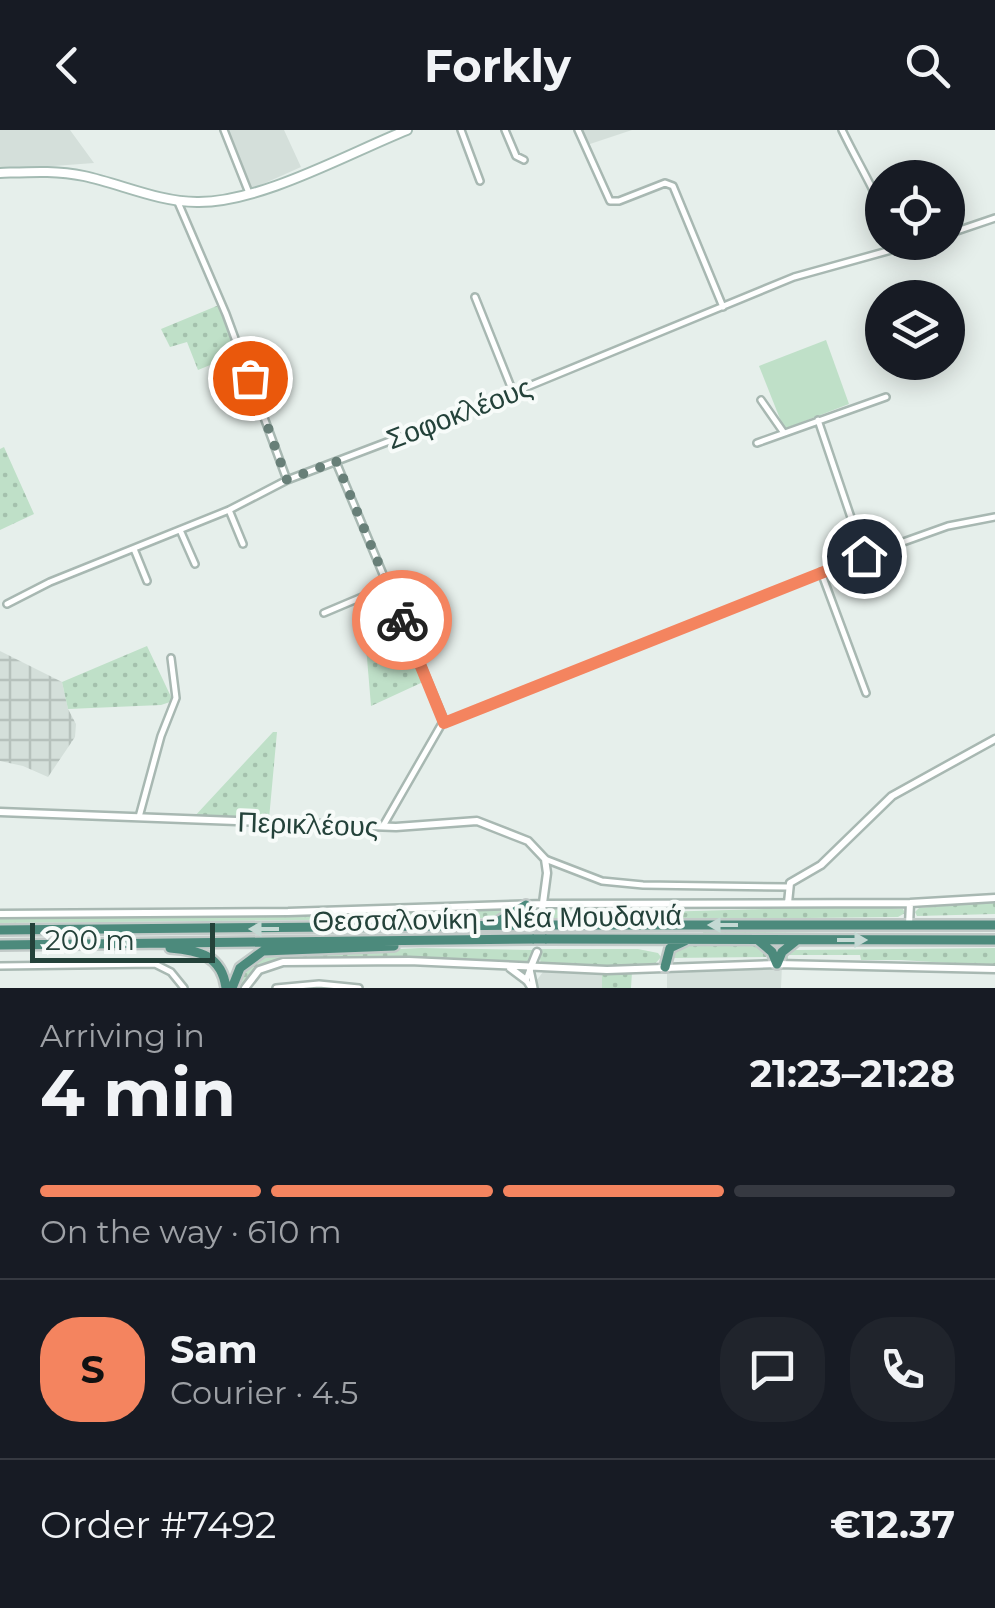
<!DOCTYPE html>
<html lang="en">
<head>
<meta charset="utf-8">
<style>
  :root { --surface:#171b24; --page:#20242c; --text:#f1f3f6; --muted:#9ea1a6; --line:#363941; --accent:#f4845f }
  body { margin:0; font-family:Montserrat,sans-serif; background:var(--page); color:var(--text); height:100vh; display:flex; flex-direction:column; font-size:38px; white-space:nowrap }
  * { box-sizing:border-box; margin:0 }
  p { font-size:32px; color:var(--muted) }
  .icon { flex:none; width:55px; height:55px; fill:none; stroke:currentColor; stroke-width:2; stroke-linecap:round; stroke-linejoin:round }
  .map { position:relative; height:858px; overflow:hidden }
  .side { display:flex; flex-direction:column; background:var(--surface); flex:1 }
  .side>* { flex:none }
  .buttons { position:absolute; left:865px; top:30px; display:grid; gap:20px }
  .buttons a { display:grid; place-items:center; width:100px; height:100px; border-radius:50%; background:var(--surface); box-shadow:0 5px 25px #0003; font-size:50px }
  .scale { position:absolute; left:30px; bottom:25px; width:185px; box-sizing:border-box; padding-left:10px; border:5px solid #24423a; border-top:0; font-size:28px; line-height:35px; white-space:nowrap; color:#24423a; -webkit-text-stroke:8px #f7fbf9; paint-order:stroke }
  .pin { position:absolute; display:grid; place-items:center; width:85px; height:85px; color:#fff; margin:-42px; border:5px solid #fff; border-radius:50%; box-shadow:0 2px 10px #0007 }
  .courier { position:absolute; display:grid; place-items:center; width:100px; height:100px; margin:-50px; border:8px solid #f4845f; border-radius:50%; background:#fff; color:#222; box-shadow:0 2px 12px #0007 }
  .head em { font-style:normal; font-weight:700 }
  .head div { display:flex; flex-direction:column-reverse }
  .head { display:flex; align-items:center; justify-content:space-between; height:170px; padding:0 40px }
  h1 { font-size:65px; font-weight:700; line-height:75px }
  .bar { display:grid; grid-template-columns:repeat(4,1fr); gap:15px 10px; align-content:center; height:120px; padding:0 40px }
  .bar i { height:12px; border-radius:8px; background:var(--line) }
  .bar .selected { background:var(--accent) }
  .bar p { grid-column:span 4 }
  .line { display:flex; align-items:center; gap:25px; padding:0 40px; border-top:2px solid var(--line) }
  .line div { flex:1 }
  .round { display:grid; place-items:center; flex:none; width:105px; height:105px; border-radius:40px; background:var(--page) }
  header { display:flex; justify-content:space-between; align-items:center; height:130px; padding:0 40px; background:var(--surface); font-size:45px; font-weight:700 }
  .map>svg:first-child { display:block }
  .built { fill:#d4dfda }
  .industrial { fill:url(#industrial-grid) }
  .grass { fill:url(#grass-dots) }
  .pitch { fill:#bfe0c8 }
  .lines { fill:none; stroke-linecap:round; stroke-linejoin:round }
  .minor-casing { stroke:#a8b8b2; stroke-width:10 }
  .tertiary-casing { stroke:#a8b8b2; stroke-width:11 }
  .secondary-casing { stroke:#a4bbb3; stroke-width:12 }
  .trunk-casing { stroke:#c2cac8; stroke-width:14 }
  .minor { stroke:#fff; stroke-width:5 }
  .tertiary { stroke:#fff; stroke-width:6 }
  .secondary { stroke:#fff; stroke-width:8 }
  .trunk { stroke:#4c8a7c; stroke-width:9 }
  .trunk-bridge-casing { stroke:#c2cac8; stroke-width:14; stroke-linecap:butt }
  .trunk-bridge { stroke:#4c8a7c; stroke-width:9 }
  .oneway { fill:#c4d9d4 }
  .done { stroke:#687f78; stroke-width:10; stroke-dasharray:0 18 }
  .route { stroke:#f4845f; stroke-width:12 }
  .labels { text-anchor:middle; stroke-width:8; stroke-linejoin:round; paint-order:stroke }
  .street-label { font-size:28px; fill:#24423a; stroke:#f7fbf9 }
</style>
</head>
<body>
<header><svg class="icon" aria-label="back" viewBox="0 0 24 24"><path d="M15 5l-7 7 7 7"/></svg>Forkly<svg class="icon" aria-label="search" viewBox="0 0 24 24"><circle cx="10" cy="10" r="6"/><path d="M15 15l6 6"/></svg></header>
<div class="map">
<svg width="995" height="858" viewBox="0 0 995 858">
  <defs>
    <pattern id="industrial-grid" width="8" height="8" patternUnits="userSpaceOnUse" patternTransform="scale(2.5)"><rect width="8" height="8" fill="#d4dfda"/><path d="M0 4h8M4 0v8" fill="none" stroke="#b6c1bc"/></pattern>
    <pattern id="grass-dots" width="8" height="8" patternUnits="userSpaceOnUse" patternTransform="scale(2.5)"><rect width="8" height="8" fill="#bfe0c8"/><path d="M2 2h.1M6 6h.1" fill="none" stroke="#a4c1ad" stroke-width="1.8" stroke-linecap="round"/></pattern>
  </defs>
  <rect width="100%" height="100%" fill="#e6efeb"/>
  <path class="built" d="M0,0H70L94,33L0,40Z
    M229,0H284L301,37L252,59Z
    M580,0H632L587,15Z
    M782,835L781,858H667V842Z
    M543,842L602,844V858H539L536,851Z"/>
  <path class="industrial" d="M0,521L62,552L68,579L76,594L75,607L48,647L23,636L0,631Z"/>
  <path class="grass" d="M219,175L237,224L198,240L187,212L170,217L161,199Z
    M4,317L34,384L0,400V319Z
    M401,500L423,552L371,576L366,516Z
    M147,516L173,571L161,575L68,579L62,552Z
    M273,602H277L269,689L193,688Z
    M995,771V784L917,786L915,782L919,778Z
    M520,778L502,788L0,793V785Z
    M801,778H890L903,779L905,783L898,787L545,791L547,779L659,782Z
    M938,797V800L703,804V800Z
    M760,815L767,820L766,827L671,828L672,820L681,816Z
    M421,818L534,820L529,832L524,834L365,827L279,829L261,834L250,843L242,858H235L248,835L268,825Z
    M995,818V836L901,830H861L860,825H788V830H783L784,825L795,820Z
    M538,819H638L658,823L661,827L655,834L573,837L541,834Z
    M632,842L631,858H602V844Z"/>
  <path class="pitch" d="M826,210L849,274L784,299L759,236Z"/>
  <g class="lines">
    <g class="minor-casing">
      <path id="minor" d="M224,0L249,63
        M461,0L480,51
        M505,0L516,26L524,30
        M578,0L610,71H619L665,53L673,56L723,177
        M842,0C855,27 870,52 882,79
        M177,70L226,184L287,350
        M948,104L995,88
        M475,167L513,262
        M761,270L784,303
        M818,290L864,426
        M757,313L886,267
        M336,332L444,590L383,696
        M229,380L243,414
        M180,400L195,434
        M134,419L147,451
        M821,442L866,563
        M7,474L50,452L229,380L287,350L466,282L794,147L920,112
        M324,483L388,456
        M444,593L864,426L948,396L995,387
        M139,687L161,606L176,568L171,528
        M545,729L602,751L643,755L788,757
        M0,836L155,834L171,842L184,858
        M530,839L526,850L531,858
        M530,839L534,858
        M276,858L319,854L359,858"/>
    </g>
    <g class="tertiary-casing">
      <path id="tertiary" d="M0,682L396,697L477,691L528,711L545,729L547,743L541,788
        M788,773L790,753L821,735L892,666L995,609
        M0,784L288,782L544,774L910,773L995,768
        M909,795L910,773
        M510,838L526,850
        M530,839L537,822
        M245,858L259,840L283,832L409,831L607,840L777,834L995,839"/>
    </g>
    <g class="secondary-casing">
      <path id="secondary" d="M0,43C29,42 56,40 84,46C121,54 159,72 197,72C260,73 347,24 407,0"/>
    </g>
    <g class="trunk-casing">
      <path id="trunk" d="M499,791L526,775
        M546,795H995
        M0,800L537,795
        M545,809L995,810
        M758,810L772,822L777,834
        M0,815L534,809
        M170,818C199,820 222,826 226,858
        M777,834L782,822L797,810
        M665,837L670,818L685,811
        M232,858L240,838L263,821L394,816"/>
    </g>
    <use href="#minor" class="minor"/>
    <use href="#tertiary" class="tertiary"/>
    <use href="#secondary" class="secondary"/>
    <use href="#trunk" class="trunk"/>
    <g class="trunk-bridge-casing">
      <path id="trunk-bridge" d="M537,795H546
        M534,809H545"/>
    </g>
    <use href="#trunk-bridge" class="trunk-bridge"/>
  </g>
  <defs><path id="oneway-solid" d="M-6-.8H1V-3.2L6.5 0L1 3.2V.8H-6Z" transform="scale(2.5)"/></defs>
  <g class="oneway">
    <use href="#oneway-solid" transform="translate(723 795) rotate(180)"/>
    <use href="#oneway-solid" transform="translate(264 799) rotate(180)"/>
    <use href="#oneway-solid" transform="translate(852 810)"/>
  </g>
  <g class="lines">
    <path class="done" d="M250,248L287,350L336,331L402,490"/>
    <path class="route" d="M402,490L444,593L864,426"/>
  </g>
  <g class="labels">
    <g class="street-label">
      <text transform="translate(459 283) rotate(-21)" y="10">Σοφοκλέους</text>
      <text transform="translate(308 694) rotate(2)" y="10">Περικλέους</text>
      <text transform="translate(497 788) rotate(-1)" y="10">Θεσσαλονίκη - Νέα Μουδανιά</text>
    </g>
  </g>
</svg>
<div class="buttons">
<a><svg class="icon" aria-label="locate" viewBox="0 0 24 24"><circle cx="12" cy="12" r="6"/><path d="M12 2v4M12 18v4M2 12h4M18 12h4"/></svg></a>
<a><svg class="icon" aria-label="layers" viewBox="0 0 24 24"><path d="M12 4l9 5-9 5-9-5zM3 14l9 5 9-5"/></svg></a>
</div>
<div class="scale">200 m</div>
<div class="pin" style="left:250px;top:248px;background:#ea580c"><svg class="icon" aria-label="bag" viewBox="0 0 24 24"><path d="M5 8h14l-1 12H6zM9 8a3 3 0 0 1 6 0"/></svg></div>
<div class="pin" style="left:864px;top:426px;background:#1f2937"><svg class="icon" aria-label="home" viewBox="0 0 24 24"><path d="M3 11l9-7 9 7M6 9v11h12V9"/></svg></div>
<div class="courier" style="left:402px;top:490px"><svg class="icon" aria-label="bike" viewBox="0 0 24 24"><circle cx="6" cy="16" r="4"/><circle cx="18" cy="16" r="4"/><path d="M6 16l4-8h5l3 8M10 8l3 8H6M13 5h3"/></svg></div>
</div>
<section class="side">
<div class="head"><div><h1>4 min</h1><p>Arriving in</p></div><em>21:23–21:28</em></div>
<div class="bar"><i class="selected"></i><i class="selected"></i><i class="selected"></i><i></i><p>On the way · 610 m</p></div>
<div class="line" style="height:180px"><b class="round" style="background:var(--accent);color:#111">S</b><div><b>Sam</b><p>Courier · 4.5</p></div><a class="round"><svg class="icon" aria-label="chat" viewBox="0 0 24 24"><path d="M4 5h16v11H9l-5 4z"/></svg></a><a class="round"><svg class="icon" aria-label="phone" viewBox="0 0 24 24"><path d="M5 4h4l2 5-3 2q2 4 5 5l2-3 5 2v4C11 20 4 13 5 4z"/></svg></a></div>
<div class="line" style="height:130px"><div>Order #7492</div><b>€12.37</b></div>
</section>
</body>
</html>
